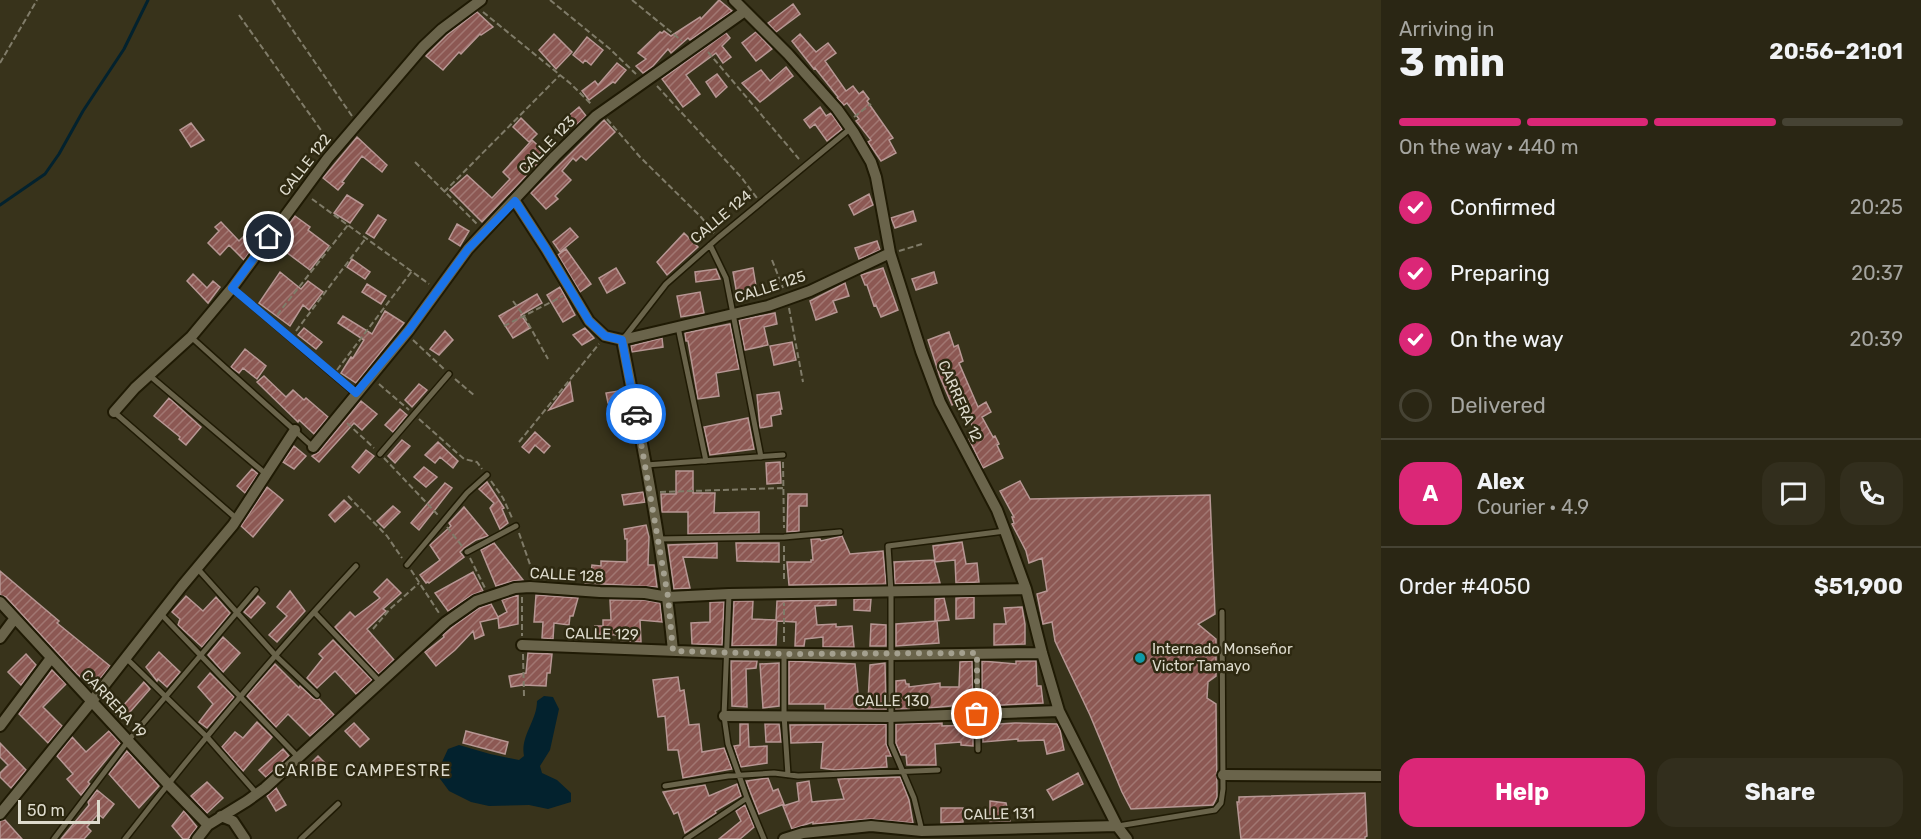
<!DOCTYPE html>
<html lang="en">
<head>
<meta charset="utf-8">
<style>
  :root { --surface:#2a2614; --page:#322e1d; --text:#f1f3f6; --muted:#a5a5a0; --line:#464334; --accent:#db2777 }
  body { margin:0; font-family:Rubik,sans-serif; background:var(--page); color:var(--text); height:100vh; display:flex; flex-direction:column; font-size:22px; white-space:nowrap }
  * { box-sizing:border-box; margin:0 }
  p { font-size:20px; color:var(--muted) }
  .icon { flex:none; width:33px; height:33px; fill:none; stroke:currentColor; stroke-width:2; stroke-linecap:round; stroke-linejoin:round }
  .map { position:relative; flex:1; overflow:hidden }
  .side { display:flex; flex-direction:column; background:var(--surface); width:540px }
  .side>* { flex:none }
  .scale { position:absolute; left:18px; bottom:15px; width:82px; box-sizing:border-box; padding-left:6px; border:3px solid #dedbcd; border-top:0; font-size:16px; line-height:21px; white-space:nowrap; color:#dedbcd; -webkit-text-stroke:4px #2e2911; paint-order:stroke }
  .pin { position:absolute; display:grid; place-items:center; width:51px; height:51px; color:#fff; margin:-26px; border:3px solid #fff; border-radius:50%; box-shadow:0 2px 6px #0007 }
  .courier { position:absolute; display:grid; place-items:center; width:60px; height:60px; margin:-30px; border:4px solid #1a73e8; border-radius:50%; background:#fff; color:#222; box-shadow:0 2px 8px #0007 }
  .summary em { font-style:normal; font-weight:700 }
  .summary div { display:flex; flex-direction:column-reverse }
  .summary { display:flex; align-items:center; justify-content:space-between; height:102px; padding:0 18px }
  h1 { font-size:39px; font-weight:700; line-height:45px }
  .bar { display:grid; grid-template-columns:repeat(4,1fr); gap:9px 6px; align-content:center; height:72px; padding:0 18px }
  .bar i { height:8px; border-radius:4px; background:var(--line) }
  .bar .active { background:var(--accent) }
  .bar p { grid-column:span 4 }
  .line { display:flex; align-items:center; gap:15px; padding:0 18px; border-top:2px solid var(--line) }
  .line div { flex:1 }
  .round { display:grid; place-items:center; flex:none; width:63px; height:63px; border-radius:18px; background:var(--page) }
  ol { padding:0 18px; list-style:none }
  li { display:flex; align-items:center; gap:18px; height:66px }
  li p { margin-inline-start:auto }
  li .icon { padding:6px; border-radius:50%; background:var(--accent); color:#fff; stroke-width:4 }
  li:last-child { color:var(--muted) }
  li i { width:33px; height:33px; border:3px solid var(--line); border-radius:50% }
  .cta { display:flex; gap:12px; margin-top:auto; padding:12px 18px }
  .cta a { flex:1; height:69px; border-radius:18px; background:var(--accent); color:#fff; font-size:24px; font-weight:700; line-height:69px; text-align:center }
  .cta a+a { background:var(--page); color:var(--text) }
  main { display:flex; flex:1; min-height:0 }
  .map>svg:first-child { display:block }
  .water { fill:#03222e }
  .lines { fill:none; stroke-linecap:round; stroke-linejoin:round }
  .stream { stroke:#03222e; stroke-width:3 }
  .building { fill:url(#building-hatch); stroke:#b79794; stroke-width:1.5 }
  .service-casing { stroke:#1f1a04; stroke-width:8 }
  .minor-casing { stroke:#1f1a04; stroke-width:14 }
  .path { stroke:#807c69; stroke-width:2; stroke-dasharray:6 3; stroke-linecap:butt }
  .service { stroke:#6a644b; stroke-width:5 }
  .minor { stroke:#6a644b; stroke-width:10 }
  .done { stroke:#a4a08f; stroke-width:6; stroke-dasharray:0 10.8 }
  .route { stroke:#1a73e8; stroke-width:8 }
  .culture-dot { fill:#0f9aa8; stroke:#2e2911; stroke-width:2 }
  .labels { text-anchor:middle; stroke-width:5; stroke-linejoin:round; paint-order:stroke }
  .street-label { font-size:15px; fill:#dedbcd; stroke:#2e2911 }
  .poi-label { font-size:15px; fill:#dedbcd; stroke:#2e2911; text-anchor:start }
  .neighbourhood-label { font-size:16px; letter-spacing:1.5px; fill:#dedbcd; stroke:#2e2911 }
</style>
</head>
<body>
<main>
<div class="map">
<svg width="1381" height="839" viewBox="0 0 1381 839">
  <defs>
    <pattern id="building-hatch" width="6" height="6" patternUnits="userSpaceOnUse" patternTransform="scale(1.5)"><rect width="6" height="6" fill="#8c5853"/><path d="M-1 1l2-2M0 6l6-6M5 7l2-2" fill="none" stroke="#a17772"/></pattern>
  </defs>
  <rect width="100%" height="100%" fill="#38331b"/>
  <path class="water" d="M544,696L553,697L559,709L550,750L540,766L542,773L557,780L571,793V802L548,809L529,805L489,806L471,802L449,791L438,776L442,762L448,749L459,745L490,754L519,760L524,756C520,736 537,721 537,701Z"/>
  <g class="lines">
    <path class="stream" d="M0,205L45,174L59,154L83,111L124,49L148,0"/>
  </g>
  <path class="building" d="M719,0L732,11L690,40L688,38L671,53L668,49L653,66L643,73L636,66L646,59L638,53L660,32L662,33L664,31L671,36L700,17L701,19Z
    M793,4L800,14L776,32L768,23Z
    M477,12L493,27L481,35L480,34L461,54L459,52L443,70L426,56L447,35Z
    M756,32L772,49L756,61L742,43Z
    M726,33L730,38L722,46L731,57L723,63L716,53L686,75L700,94L683,107L662,79Z
    M554,34L572,52L556,69L539,50Z
    M800,34L816,52L828,43L836,53L825,61L846,91L853,86L859,94L863,91L869,99L867,101L893,138L889,140L896,153L881,161L868,142L871,140L856,121L859,119L847,103L844,105L837,98L838,97L815,68L814,69L792,41Z
    M587,37L603,50L591,65L585,60L583,63L573,55Z
    M617,63L626,70L615,83L613,82L589,100L582,91L595,81L598,85Z
    M786,67L793,76L760,102L742,83L761,70L770,81Z
    M717,74L727,87L716,97L706,82Z
    M579,107L586,116L574,127L566,118Z
    M820,107L826,116L831,113L842,129L827,141L815,124L810,128L804,120Z
    M521,118L537,134L529,142L513,127Z
    M604,120L615,132L586,160L581,156L576,161L573,158L562,171L571,180L555,196L558,199L546,209L531,193Z
    M191,123L204,140L191,147L180,130Z
    M357,137L387,165L382,172L362,156L342,182L344,183L338,190L323,178Z
    M532,140L547,154L482,222L450,190L467,175L492,198L510,179L503,172Z
    M869,194L873,205L854,215L849,205Z
    M347,195L363,205L350,223L334,213Z
    M913,211L916,221L895,228L891,218Z
    M378,215L386,220L374,238L366,233Z
    M295,216L310,227L308,230L329,246L310,270L274,243Z
    M221,222L239,241L243,237L245,241L256,227L263,233L244,260L229,245L220,255L208,243L219,231L215,227Z
    M457,224L469,231L460,246L449,239Z
    M570,228L578,237L560,252L553,242Z
    M684,233L698,247L667,275L657,262Z
    M877,241L880,250L859,259L855,248Z
    M566,249L591,284L580,292L558,255Z
    M352,259L370,272L365,279L347,267Z
    M616,268L625,283L607,293L599,278Z
    M753,268L757,292L737,295L733,272Z
    M883,268L898,310L881,317L876,305L874,306L867,285H865L861,275Z
    M716,269L720,279L696,282L695,272Z
    M280,272L301,289L308,281L323,292L309,310L303,305L290,326L259,303Z
    M934,272L937,283L916,290L912,279Z
    M193,274L207,288L213,281L220,287L208,303L187,281Z
    M845,283L849,296L833,301L837,312L816,320L810,301Z
    M367,284L386,296L381,304L362,292Z
    M560,287L575,315L563,322L547,295Z
    M700,292L704,313L681,317L677,296Z
    M537,294L542,303L521,315L530,328L513,338L499,316Z
    M385,311L404,323L356,383L341,373L351,357L353,358L364,340L338,323L343,316L372,334Z
    M775,313L777,324L764,327L768,345L745,350L739,320Z
    M730,324L739,369L716,373L719,396L698,399L688,341H686L685,333Z
    M304,328L322,342L316,349L298,335Z
    M585,328L594,338L582,345L573,335Z
    M445,331L453,340L439,355L430,349Z
    M949,332L954,347L958,345L963,361L959,363L978,407L986,402L991,412L982,417L993,437L995,436L999,444L997,445L1003,458L983,468L969,439L977,435L960,401L952,405L940,377L928,340Z
    M662,338L663,347L632,352L631,346Z
    M792,342L796,360L774,365L770,346Z
    M245,349L266,366L257,379L243,368L239,373L231,367Z
    M264,376L286,397L293,390L304,400L306,398L328,417L314,434L299,420L298,422L257,382Z
    M570,382L573,401L549,410Z
    M419,384L427,390L412,407L405,400Z
    M624,390L626,400L608,403L606,393Z
    M779,392L782,409H780L781,414L771,416L772,426L760,428L757,395Z
    M169,398L201,427L186,445L179,439L180,437L154,416Z
    M361,401L377,414L362,430L354,423L319,462L312,456L319,452Z
    M400,409L407,415L393,432L385,425Z
    M748,418L754,449L710,455L704,427Z
    M535,432L550,446L544,453L535,445L529,453L522,447Z
    M402,440L410,446L395,463L388,456Z
    M438,442L458,461L453,468L440,457L435,463L425,455Z
    M294,446L306,456L294,469L283,462Z
    M366,450L374,456L359,473L352,467Z
    M780,462L781,483L767,484L766,463Z
    M424,467L437,477L426,487L414,477Z
    M252,469L258,474L245,493L237,486Z
    M676,471H693V493H715L714,513L759,512V533L688,534V512H662L661,494H676Z
    M1020,481L1030,499L1210,495L1215,614L1198,624L1216,639V676L1208,682L1207,698L1216,704L1217,797L1213,805L1131,809L1122,792L1090,715L1055,641L1052,622L1043,624L1037,594L1047,591L1042,558L1029,563L1026,551L1012,524L1014,523L1012,517H1014L1000,491Z
    M487,482L504,508L502,509L508,523L500,529L490,508L494,503L479,489Z
    M445,483L452,488L419,530L411,523Z
    M267,487L283,500L253,537L241,526Z
    M643,492L645,502L624,505L622,495Z
    M788,494H807V506H799V531L787,532Z
    M344,500L351,507L335,522L329,515Z
    M393,506L400,512L384,528L377,521Z
    M464,507L488,536L476,540L464,548L460,552L464,557L429,583L428,582L426,583L420,575L440,560L430,545L451,526L449,523Z
    M646,525L649,537L648,565H654L657,587L585,583L587,572L591,573L592,565L601,566V561L627,562V539H625L624,529Z
    M842,536L850,554L883,551L886,584L789,585L787,562H811V560H813L811,539H820L821,541Z
    M962,542L966,564L977,563L979,582L956,583L955,560L935,562L933,546Z
    M494,543L523,580L513,581L496,586L481,550Z
    M717,543V558L683,557L690,588L674,589L668,545Z
    M736,543H779V562L737,561Z
    M934,560L940,583L895,584L894,562Z
    M0,571L59,621L57,623L110,666L93,688L77,674L6,597L0,595Z
    M473,572L483,591L472,595L448,611L435,593Z
    M387,579L401,593L383,609L386,611L367,629L394,660L379,674L335,627L350,612L355,617L380,598L374,592Z
    M290,591L305,611L277,642L269,635L287,616L277,607Z
    M518,595V624L499,628L498,618L480,622L484,635L475,639L473,631L455,650L436,666L425,652L444,637L443,635L451,628L479,608L491,604L498,617L507,612L502,600Z
    M536,595L578,598L573,616H570L569,625L554,623L553,639L542,638L543,622H534Z
    M186,596L203,611L216,597L230,613L202,647L178,625L180,619L172,612Z
    M258,596L265,603L251,618L244,612Z
    M974,597V618L956,619V598Z
    M944,598L949,620L935,621V599Z
    M854,599H871L870,611L854,610Z
    M610,600H644L660,603L662,622L640,620L641,642L621,641L620,635L595,634V626H603V620H611Z
    M836,600V605L815,606L817,625L836,624V627L852,626L854,647H823V637L805,639L804,646H795L796,622L777,621L776,645L732,646L734,601H753L752,619L776,620L777,601Z
    M710,602H724L722,645L692,644L691,623L710,622Z
    M1022,607L1025,624V644L994,645V624H1006L1004,608Z
    M937,621L939,643L896,646V624Z
    M871,624L886,625V646H870Z
    M223,637L240,653L223,672L208,655Z
    M333,640L372,680L356,694L335,671L317,688L307,678L323,658L319,654Z
    M159,652L180,672L167,687L158,679L157,681L146,667Z
    M528,653L552,654L550,673H547L546,686L523,685L511,687L509,676L526,673Z
    M26,654L36,665L21,685L8,672Z
    M731,661H757L756,668L746,669L747,707L732,706Z
    M789,661L855,664L859,702H868L870,665L885,663L886,709H825V704H789Z
    M972,661L973,704L929,708V704L909,706V709H896V681L905,680L906,684H909V687L940,683V687H959L960,662Z
    M982,661L1016,664V661H1036L1037,686H1041L1043,703L982,706Z
    M779,663V706L763,708L760,664Z
    M275,664L299,688L300,686L314,699H319L334,715L310,736L288,714L276,727L247,696Z
    M52,670L66,684L43,707L62,726L48,743L19,714Z
    M210,673L234,697L207,728L199,722L213,704L198,687Z
    M678,677L680,691L684,690L689,725L699,724L702,752L724,748L732,769L683,778L678,750H668L665,716L658,717L653,680Z
    M144,682L150,689L123,720L116,714Z
    M257,722L272,737L243,771L222,747L235,732L243,738Z
    M354,723L369,739L360,747L345,731Z
    M942,723V726L973,725V746L961,745V742L935,744L936,765H907L906,755H901L896,743V724Z
    M1015,723L1057,724L1060,730L1064,750L1047,754L1044,740L1018,741V739L983,742V725Z
    M740,724H748L749,747L767,746V763L741,767L734,746L740,745Z
    M765,724H779L781,742H766Z
    M886,724V744L891,756H886L887,767L835,770L821,768L823,742L791,743L790,725Z
    M109,731L120,743L88,782L90,784L81,795L67,779L73,774L57,756L72,737L86,752Z
    M466,731L508,742L505,754L463,743Z
    M0,743L26,770L11,788L0,777V773L8,765L0,757Z
    M283,749L289,756L266,777L259,770Z
    M127,751L159,786L139,808L109,774Z
    M318,756L330,768L321,776L310,764Z
    M1078,773L1083,784L1053,800L1047,790Z
    M900,777L909,800L913,823L870,819L813,824V822L792,829L783,806L799,801L797,783L809,781L812,802L821,801L844,799L838,779Z
    M768,778L773,791L778,789L784,804L759,814L746,781Z
    M207,782L223,798L207,813L191,796Z
    M737,784L741,796L715,811L716,813L685,833L678,812L674,814L663,792L705,785L709,796Z
    M276,788L286,805L276,811L267,796Z
    M97,790L114,804L103,818L98,814L87,827L91,831L84,839H61L89,805L88,802Z
    M1365,793L1367,836L1365,837V839H1241L1237,802H1239V797Z
    M990,801L1006,803L1010,821L990,822Z
    M745,805L754,827L740,839H719L741,821L736,811Z
    M941,808H963V822L941,823Z
    M184,811L197,827L188,839H183L172,826Z
    M5,820L22,839H0V821Z"/>
  <g class="lines">
    <g class="service-casing">
      <path id="service" d="M710,245L726,278L761,457
        M232,288L356,394
        M678,327L706,461
        M191,337L313,447
        M624,338L666,284L718,238L851,128
        M149,375L267,475
        M114,412L237,519
        M380,454L449,374
        M646,465L783,455
        M658,539L784,537L840,532
        M467,552L516,526
        M407,565L467,493L487,475
        M197,568L276,656L317,695
        M729,594L724,716L728,744L747,798L764,839
        M314,612L381,683
        M161,614L299,758
        M977,653L978,750
        M784,654V715L788,775
        M126,658L207,737L257,794
        M665,786L728,776L774,773L798,776L938,770
        M1118,826L1215,810L1221,803L1223,789L1222,612
        M922,831L914,798L891,744V592L888,546L1005,531
        M54,839L128,741L256,590
        M125,839C198,745 275,653 356,566
        M301,839L338,804
        M686,839L747,798"/>
    </g>
    <g class="minor-casing">
      <path id="minor" d="M734,0L788,54L837,109L854,133L871,162L876,177L890,253L921,351L940,402L997,510L1005,531L1026,589L1042,653L1059,711L1117,826L1127,839
        M515,201L546,249L589,321L605,336L622,340L768,306L810,291L890,253
        M622,340C642,443 663,546 673,651
        M114,412L135,388L191,337L232,288L328,158L423,47L442,29L481,0
        M313,447L409,330L468,249L555,156L596,116L745,11
        M0,602L168,784L208,825
        M0,638L15,618
        M522,645L728,653L890,655L1042,653
        M724,716L890,717L1059,711
        M0,726L51,658
        M1223,775L1381,776
        M0,814L92,701L182,586L233,525L295,430
        M221,816L233,821L245,839
        M197,839L208,825L247,801L265,788L446,622L476,601L515,588L530,587L600,592L645,593L668,597L729,594L1026,589
        M784,839L803,833L871,826L922,831L1117,826"/>
    </g>
    <path class="path" d="M272,0L352,116
      M550,0L610,49L636,74
      M632,0L682,41
      M483,12L571,84L592,105
      M239,15L328,140
      M708,52L799,159
      M0,63L37,0
      M657,86L741,177L757,198
      M854,117L871,104
      M607,119L640,157L701,217L714,233
      M415,162L478,225
      M444,192L560,75
      M312,199L429,284
      M899,251L922,244
      M772,260L783,288
      M513,301L524,316L548,359
      M789,308L803,382
      M277,315L348,225
      M504,326L563,296
      M296,331L366,238
      M413,340L444,369
      M337,370L412,271
      M455,379L475,396
      M379,384L409,410
      M419,419L464,459L477,462L482,469
      M347,423L374,448
      M519,442L599,344
      M384,458L438,515
      M783,462L784,528
      M491,481L503,498L513,520
      M660,492L783,488
      M348,496L387,536L402,558
      M447,527L462,546
      M519,533L534,576
      M784,546V582
      M470,558L485,588
      M411,570L439,613
      M522,597V636
      M373,629L390,609L419,583
      M784,642V603
      M523,654L524,696"/>
    <use href="#service" class="service"/>
    <use href="#minor" class="minor"/>
  </g>
  <g class="lines">
    <path class="done" d="M636,414L668,597L673,651L784,654L977,653V714"/>
    <path class="route" d="M269,237L232,288L356,393L409,330L468,249L515,201L546,249L589,321L605,336L622,340L636,414"/>
  </g>
  <circle class="culture-dot" cx="1140" cy="658" r="6"/>
  <g class="labels">
    <g class="street-label">
      <text transform="translate(547 145) rotate(-46)" y="5">CALLE 123</text>
      <text transform="translate(305 165) rotate(-52)" y="5">CALLE 122</text>
      <text transform="translate(721 217) rotate(-40)" y="5">CALLE 124</text>
      <text transform="translate(770 287) rotate(-18)" y="5">CALLE 125</text>
      <text transform="translate(960 401) rotate(66)" y="5">CARRERA 12</text>
      <text transform="translate(567 575) rotate(3)" y="5">CALLE 128</text>
      <text transform="translate(602 634) rotate(1)" y="5">CALLE 129</text>
      <text x="892" y="706">CALLE 130</text>
      <text transform="translate(114 704) rotate(47)" y="5">CARRERA 19</text>
      <text transform="translate(999 814) rotate(-1)" y="5">CALLE 131</text>
    </g>
    <g class="poi-label">
      <text x="1152" y="654">Internado Monseñor<tspan x="1152" dy="17">Victor Tamayo</tspan></text>
    </g>
    <g class="neighbourhood-label">
      <text x="363" y="776">CARIBE CAMPESTRE</text>
    </g>
  </g>
</svg>
<div class="scale">50 m</div>
<div class="pin" style="left:977px;top:714px;background:#ea580c"><svg class="icon" aria-label="bag" viewBox="0 0 24 24"><path d="M5 8h14l-1 12H6zM9 8a3 3 0 0 1 6 0"/></svg></div>
<div class="pin" style="left:269px;top:237px;background:#1f2937"><svg class="icon" aria-label="home" viewBox="0 0 24 24"><path d="M3 11l9-7 9 7M6 9v11h12V9"/></svg></div>
<div class="courier" style="left:636px;top:414px"><svg class="icon" aria-label="car" viewBox="0 0 24 24"><path d="M5 17H2v-5l4-1 3-4h7l3 4 3 1v5h-3M9 17h6M6 11h13"/><circle cx="7" cy="17" r="2"/><circle cx="17" cy="17" r="2"/></svg></div>
</div>
<section class="side">
<div class="summary"><div><h1>3 min</h1><p>Arriving in</p></div><em>20:56–21:01</em></div>
<div class="bar"><i class="active"></i><i class="active"></i><i class="active"></i><i></i><p>On the way · 440 m</p></div>
<ol>
<li><svg class="icon" aria-label="check" viewBox="0 0 24 24"><path d="M5 12l5 5 9-10"/></svg>Confirmed<p>20:25</p></li>
<li><svg class="icon" aria-label="check" viewBox="0 0 24 24"><path d="M5 12l5 5 9-10"/></svg>Preparing<p>20:37</p></li>
<li><svg class="icon" aria-label="check" viewBox="0 0 24 24"><path d="M5 12l5 5 9-10"/></svg>On the way<p>20:39</p></li>
<li><i></i>Delivered</li>
</ol>
<div class="line" style="height:108px"><b class="round" style="background:var(--accent);color:#fff">A</b><div><b>Alex</b><p>Courier · 4.9</p></div><a class="round"><svg class="icon" aria-label="chat" viewBox="0 0 24 24"><path d="M4 5h16v11H9l-5 4z"/></svg></a><a class="round"><svg class="icon" aria-label="phone" viewBox="0 0 24 24"><path d="M5 4h4l2 5-3 2q2 4 5 5l2-3 5 2v4C11 20 4 13 5 4z"/></svg></a></div>
<div class="line" style="height:78px"><div>Order #4050</div><b>$51,900</b></div>
<div class="cta"><a>Help</a><a>Share</a></div>
</section>
</main>
</body>
</html>
